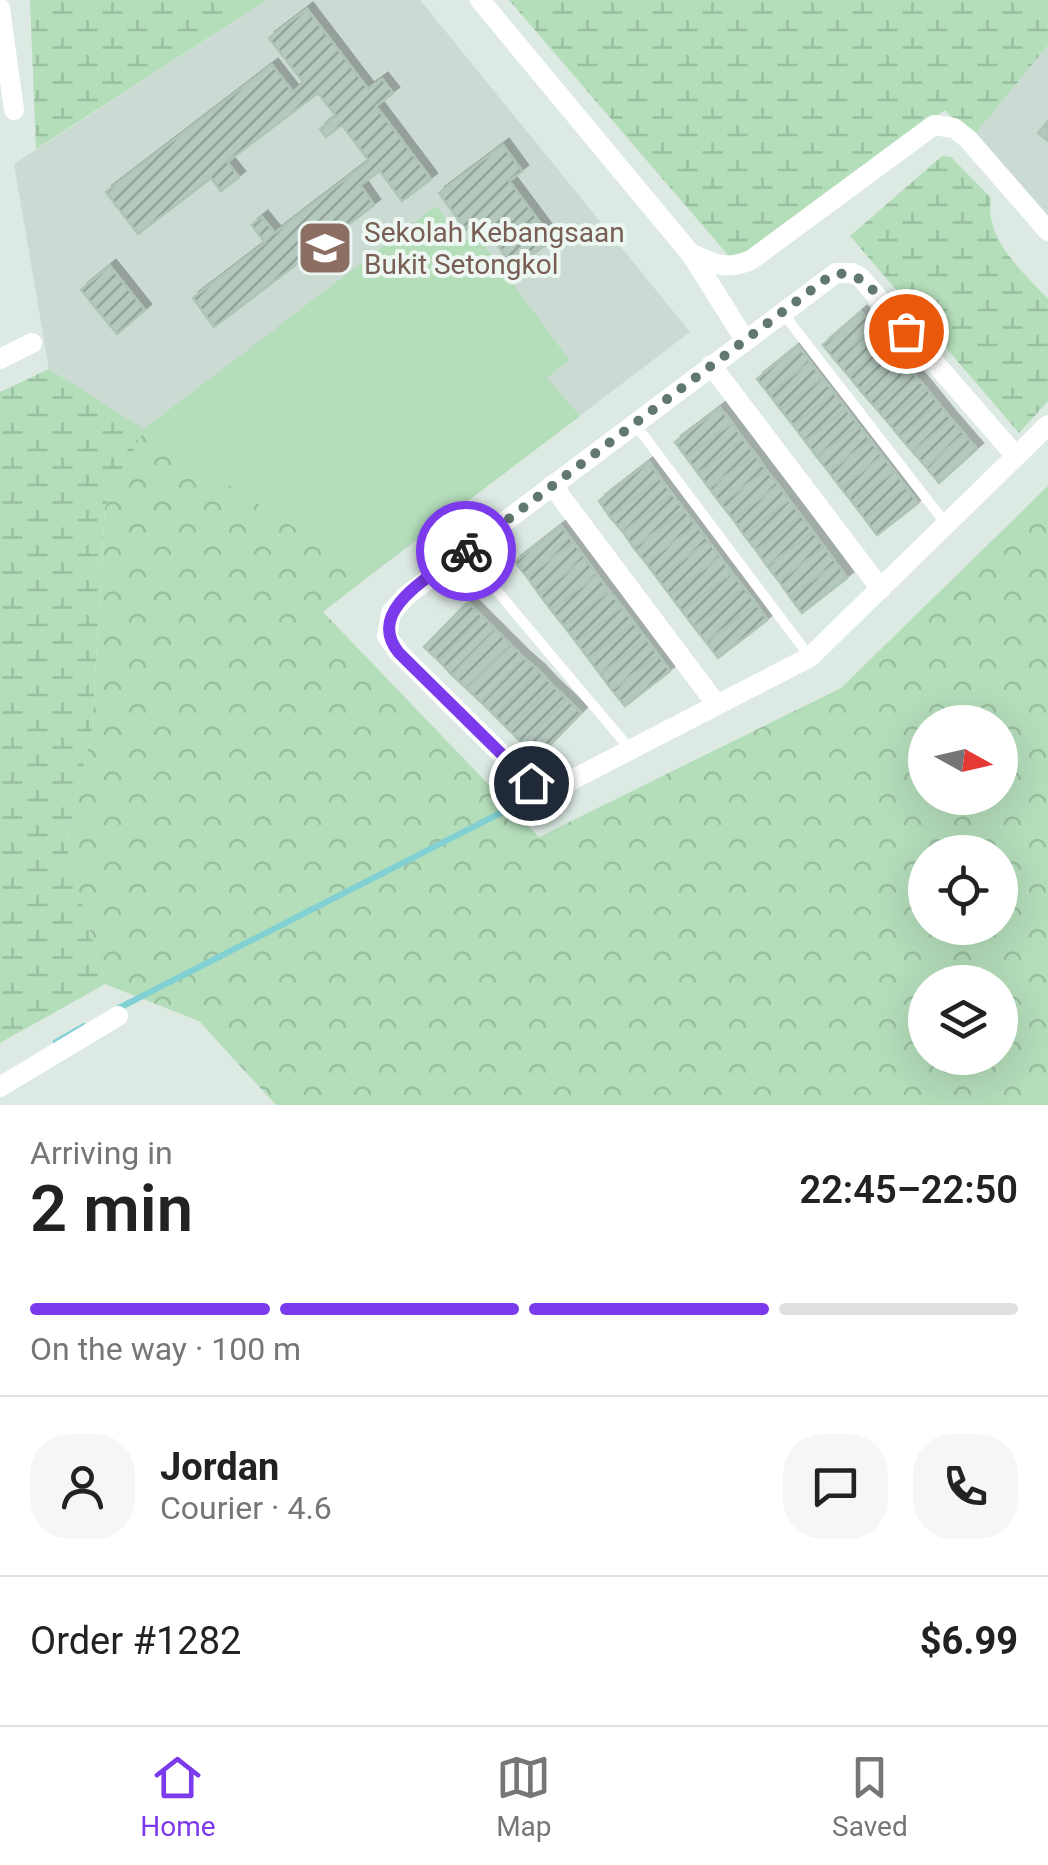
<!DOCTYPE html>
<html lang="en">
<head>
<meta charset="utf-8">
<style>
  :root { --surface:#fff; --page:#f6f6f6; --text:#222; --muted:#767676; --line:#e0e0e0; --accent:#7c3aed }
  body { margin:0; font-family:Roboto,sans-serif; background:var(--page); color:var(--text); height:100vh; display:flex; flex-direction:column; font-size:38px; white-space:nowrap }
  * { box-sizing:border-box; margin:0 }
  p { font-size:32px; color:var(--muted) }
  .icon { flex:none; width:55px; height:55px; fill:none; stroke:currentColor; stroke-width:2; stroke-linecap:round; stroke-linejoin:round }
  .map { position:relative; height:1105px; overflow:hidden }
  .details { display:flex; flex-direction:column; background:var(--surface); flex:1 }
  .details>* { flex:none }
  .needle { width:65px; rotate:98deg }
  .buttons { position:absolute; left:908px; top:705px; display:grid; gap:20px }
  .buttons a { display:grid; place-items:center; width:110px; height:110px; border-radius:50%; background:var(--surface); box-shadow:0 10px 40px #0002; font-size:50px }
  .pin { position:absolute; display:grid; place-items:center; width:85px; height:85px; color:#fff; margin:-42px; border:5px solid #fff; border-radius:50%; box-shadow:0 2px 10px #0007 }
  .courier { position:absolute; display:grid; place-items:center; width:100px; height:100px; margin:-50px; border:8px solid #7c3aed; border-radius:50%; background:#fff; color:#222; box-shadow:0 2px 12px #0007 }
  .headline em { font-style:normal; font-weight:600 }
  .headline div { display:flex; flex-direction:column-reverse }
  .headline { display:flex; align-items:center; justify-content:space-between; height:170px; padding:0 30px }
  h1 { font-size:65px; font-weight:600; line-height:75px }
  .bar { display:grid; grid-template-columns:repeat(4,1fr); gap:15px 10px; align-content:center; height:120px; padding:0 30px }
  .bar i { height:12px; border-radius:8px; background:var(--line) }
  .bar .on { background:var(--accent) }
  .bar p { grid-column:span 4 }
  .line { display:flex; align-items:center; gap:25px; padding:0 30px; border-top:2px solid var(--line) }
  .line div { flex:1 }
  .round { display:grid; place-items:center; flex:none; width:105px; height:105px; border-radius:40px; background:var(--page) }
  .menu { display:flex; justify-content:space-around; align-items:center; height:140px; border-top:2px solid var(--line); background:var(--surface); font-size:28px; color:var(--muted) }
  .menu a { display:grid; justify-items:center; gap:5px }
  .menu .on { color:var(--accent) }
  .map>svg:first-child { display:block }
  .built { fill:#cbdad2 }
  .forest { fill:url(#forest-crowns); fill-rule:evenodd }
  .wetland { fill:url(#wetland-marsh) }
  .pitch { fill:#b4ddba }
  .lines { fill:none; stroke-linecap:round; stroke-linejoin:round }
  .stream { stroke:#80d0d4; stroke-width:6 }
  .building { fill:url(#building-hatch); stroke:#afc4b9; stroke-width:2.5; filter:url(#shadow) }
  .lane { stroke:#fff; stroke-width:10 }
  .street { stroke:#fff; stroke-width:20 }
  .done { stroke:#61786e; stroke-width:10; stroke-dasharray:0 18 }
  .route { stroke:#7c3aed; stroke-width:12 }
  .labels { text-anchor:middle; stroke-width:8; stroke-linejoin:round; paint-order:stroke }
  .education-label { font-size:28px; fill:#785e54; stroke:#edf7f1; text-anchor:start }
</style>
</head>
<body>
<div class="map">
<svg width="1048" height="1105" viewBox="0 0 1048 1105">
  <defs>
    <pattern id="forest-crowns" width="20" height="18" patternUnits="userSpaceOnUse" patternTransform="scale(2.5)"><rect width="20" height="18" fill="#b4ddba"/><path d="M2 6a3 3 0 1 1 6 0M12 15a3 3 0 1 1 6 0" fill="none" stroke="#9abea0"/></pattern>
    <pattern id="wetland-marsh" width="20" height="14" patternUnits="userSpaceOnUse" patternTransform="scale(2.5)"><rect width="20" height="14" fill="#b4ddba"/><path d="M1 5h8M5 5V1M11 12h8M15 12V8" fill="none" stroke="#9abea0"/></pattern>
    <pattern id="building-hatch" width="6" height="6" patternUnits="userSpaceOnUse" patternTransform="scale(2.5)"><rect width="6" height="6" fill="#b5c8be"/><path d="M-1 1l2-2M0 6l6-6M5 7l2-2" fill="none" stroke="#93a39b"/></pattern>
    <filter id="shadow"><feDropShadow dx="6" dy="-6" stdDeviation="0" flood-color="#0004"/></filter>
  </defs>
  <rect width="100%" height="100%" fill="#ddeae3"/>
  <path class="built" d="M267,0H420L690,332L369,576L49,369L14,164Z
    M1048,45V218L972,138Z"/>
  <path class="forest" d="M144,429L369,576L323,612L539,837L841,688L1048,486V1105H276L199,1021L105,984L66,845L92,729L105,507ZM925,722H1000V798H925ZM925,852H1000V928H925ZM925,982H1000V1058H925Z"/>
  <path class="wetland" d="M30,0H267L36,149Z
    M509,0H1048V45L972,138L945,110L734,262Z
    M942,156L951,157L991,198C984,239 1022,271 1048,299V401L1019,433L850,236Z
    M49,369L144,429L105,507L92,729L66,845L105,984L0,1043V392Z"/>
  <path class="pitch" d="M436,206L463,243L476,234L569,360L547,378L580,416L369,576L144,429Z"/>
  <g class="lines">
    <path class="stream" d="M117,1009L530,798
      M56,1042L84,1026"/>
  </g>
  <path class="building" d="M307,9L368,89L382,79L393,93L376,106L431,179L402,201L380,171L360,185L374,205L214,327L193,298L265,243L252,225L262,217L275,233L369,161L342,125L326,137L320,129L336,116L318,93L227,162L239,177L221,191L211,178L138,234L106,192L272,65L293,92L304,83L269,38Z
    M1048,121V141L1038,133Z
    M503,145L522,171L509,181L553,240L514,268L479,220L466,230L439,193Z
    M110,266L145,310L117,334L81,290Z
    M861,312L874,327L835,360L823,345Z
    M874,327L887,342L848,375L835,360Z
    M887,342L900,357L861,391L848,375Z
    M798,346L810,362L769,394L757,379Z
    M900,357L913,373L874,406L861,391Z
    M810,362L822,378L781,410L769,394Z
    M913,373L926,388L887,421L874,406Z
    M822,378L834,393L793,425L781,410Z
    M926,388L938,403L900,437L887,421Z
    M834,393L846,409L805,441L793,425Z
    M938,403L951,419L913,452L900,437Z
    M720,408L732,423L686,457L675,442Z
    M846,409L858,425L817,457L805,441Z
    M951,419L964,434L926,467L913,452Z
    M732,423L743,439L698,473L686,457Z
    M858,425L870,440L829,472L817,457Z
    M964,434L977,449L939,483L926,467Z
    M743,439L755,454L709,488L698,473Z
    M870,440L882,456L841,488L829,472Z
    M755,454L766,470L721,504L709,488Z
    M882,456L894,471L853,503L841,488Z
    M649,462L660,478L610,517L599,501Z
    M766,470L778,485L733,519L721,504Z
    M894,471L906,487L865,519L853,503Z
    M660,478L672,494L623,532L610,517Z
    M778,485L789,500L744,535L733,519Z
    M906,487L918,503L877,535L865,519Z
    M672,494L684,510L634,548L623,532Z
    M789,500L801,516L756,550L744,535Z
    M684,510L696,525L646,563L634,548Z
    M801,516L813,532L767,566L756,550Z
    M696,525L708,541L658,579L646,563Z
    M561,526L573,542L527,577L515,562Z
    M813,532L824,547L779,581L767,566Z
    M708,541L720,557L670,595L658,579Z
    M573,542L585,558L539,594L527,577Z
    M824,547L836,563L790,597L779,581Z
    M720,557L732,573L682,611L670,595Z
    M585,558L597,575L551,610L539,594Z
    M836,563L847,578L802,613L790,597Z
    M732,573L744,588L694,627L682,611Z
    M597,575L609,591L564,626L551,610Z
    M744,588L756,604L706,642L694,627Z
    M609,591L622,607L576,642L564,626Z
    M468,602L482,616L439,661L424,647Z
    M756,604L767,620L718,658L706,642Z
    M622,607L634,623L588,658L576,642Z
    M482,616L496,630L452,675L439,661Z
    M634,623L646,639L600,674L588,658Z
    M496,630L510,644L467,689L452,675Z
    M646,639L658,655L612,690L600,674Z
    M510,644L524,658L481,702L467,689Z
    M658,655L670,671L625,706L612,690Z
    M524,658L539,671L495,716L481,702Z
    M539,671L552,685L509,730L495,716Z
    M552,685L567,699L523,744L509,730Z
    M567,699L581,713L537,758L523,744Z"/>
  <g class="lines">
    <path class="lane" d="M782,312L946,524
      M635,424L810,657
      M464,552L630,749"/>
    <path class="street" d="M480,0L690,253C716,264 724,271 751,260L934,125L954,128L968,139L1048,231
      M0,8L14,110
      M691,254L745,340
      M0,359L32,343
      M711,365L881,589
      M1015,455L860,277L852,273H836L407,595L391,613L387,636L399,653L531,783L546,788L560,786L810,657L1048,425
      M552,485L717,705
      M0,1087L118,1016"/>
  </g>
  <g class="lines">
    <path class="done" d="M466,551L830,276C863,263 886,308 906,331"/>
    <path class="route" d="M466,551C435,574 363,609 399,653L531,783"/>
  </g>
  <defs>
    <g id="school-square" transform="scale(2.875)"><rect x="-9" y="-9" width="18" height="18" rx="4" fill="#8d6e63" stroke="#edf7f1"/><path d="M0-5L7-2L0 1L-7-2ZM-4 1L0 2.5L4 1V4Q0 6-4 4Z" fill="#fff"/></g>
  </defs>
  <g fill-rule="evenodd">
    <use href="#school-square" x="325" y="248"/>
  </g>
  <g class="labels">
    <g class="education-label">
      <text x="364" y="242">Sekolah Kebangsaan<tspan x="364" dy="32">Bukit Setongkol</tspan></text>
    </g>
  </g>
</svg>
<div class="buttons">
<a><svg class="needle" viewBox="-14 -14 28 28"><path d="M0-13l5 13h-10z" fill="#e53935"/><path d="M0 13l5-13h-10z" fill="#767676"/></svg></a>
<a><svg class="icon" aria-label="locate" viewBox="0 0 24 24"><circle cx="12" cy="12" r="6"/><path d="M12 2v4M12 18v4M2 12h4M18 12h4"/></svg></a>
<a><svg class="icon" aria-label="layers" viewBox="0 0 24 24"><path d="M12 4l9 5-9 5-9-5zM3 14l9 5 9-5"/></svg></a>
</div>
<div class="pin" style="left:906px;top:331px;background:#ea580c"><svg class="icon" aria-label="bag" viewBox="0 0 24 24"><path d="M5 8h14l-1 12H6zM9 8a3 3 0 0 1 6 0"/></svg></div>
<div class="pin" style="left:531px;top:783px;background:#1f2937"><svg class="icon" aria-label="home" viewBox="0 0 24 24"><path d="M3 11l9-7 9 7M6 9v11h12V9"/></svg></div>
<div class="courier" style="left:466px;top:551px"><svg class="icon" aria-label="bike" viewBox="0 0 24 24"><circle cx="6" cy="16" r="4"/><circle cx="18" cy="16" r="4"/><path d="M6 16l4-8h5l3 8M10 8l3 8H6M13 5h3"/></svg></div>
</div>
<section class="details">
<div class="headline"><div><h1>2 min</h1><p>Arriving in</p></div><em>22:45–22:50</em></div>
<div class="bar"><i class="on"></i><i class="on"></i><i class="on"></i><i></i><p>On the way · 100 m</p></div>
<div class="line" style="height:180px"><a class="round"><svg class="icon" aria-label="person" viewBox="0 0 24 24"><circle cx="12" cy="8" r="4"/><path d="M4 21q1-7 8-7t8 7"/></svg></a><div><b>Jordan</b><p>Courier · 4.6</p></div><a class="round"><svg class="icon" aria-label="chat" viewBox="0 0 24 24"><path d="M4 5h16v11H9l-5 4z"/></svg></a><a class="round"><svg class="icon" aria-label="phone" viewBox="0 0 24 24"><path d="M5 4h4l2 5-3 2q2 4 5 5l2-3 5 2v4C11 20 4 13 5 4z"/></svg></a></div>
<div class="line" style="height:130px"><div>Order #1282</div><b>$6.99</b></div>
</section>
<nav class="menu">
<a class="on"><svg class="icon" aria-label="home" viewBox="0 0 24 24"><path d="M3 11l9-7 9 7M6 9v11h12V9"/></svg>Home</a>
<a><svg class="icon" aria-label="map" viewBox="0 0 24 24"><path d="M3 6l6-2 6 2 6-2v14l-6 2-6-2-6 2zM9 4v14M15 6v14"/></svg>Map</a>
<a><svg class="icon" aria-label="saved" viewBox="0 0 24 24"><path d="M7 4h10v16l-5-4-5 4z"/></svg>Saved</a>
</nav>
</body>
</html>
